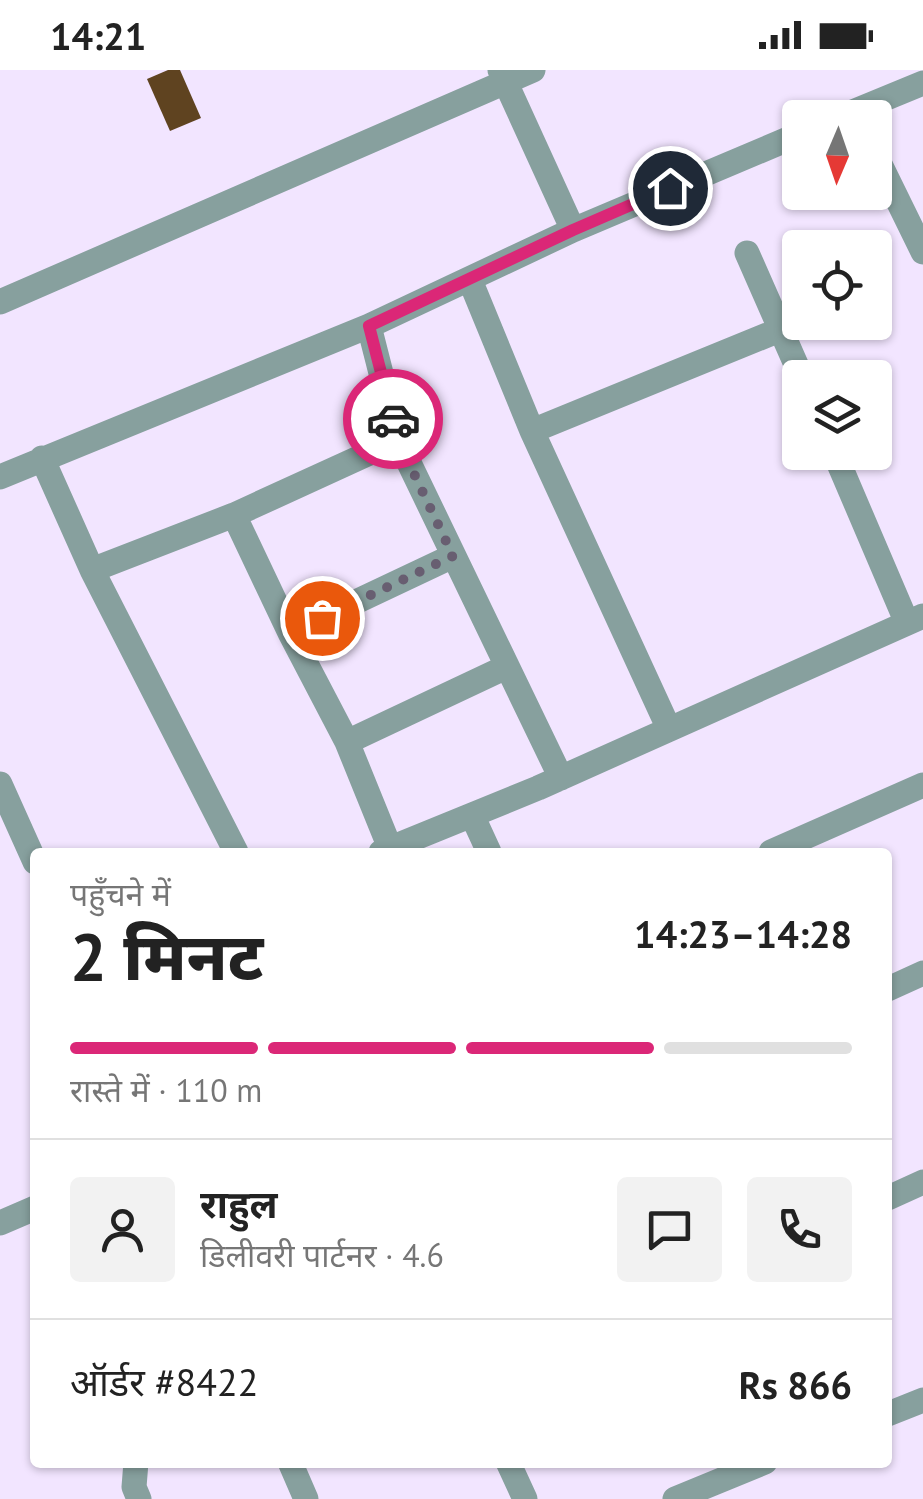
<!DOCTYPE html>
<html lang="hi">
<head>
<meta charset="utf-8">
<style>
  :root { --surface:#fff; --page:#f2f2f2; --text:#222; --muted:#767676; --line:#e0e0e0; --accent:#db2777 }
  body { margin:0; font-family:"PT Sans","Noto Sans Devanagari",sans-serif; background:var(--page); color:var(--text); height:100vh; display:flex; flex-direction:column; font-size:38px; white-space:nowrap }
  * { box-sizing:border-box; margin:0 }
  p { font-size:32px; color:var(--muted) }
  .icon { flex:none; width:55px; height:55px; fill:none; stroke:currentColor; stroke-width:2; stroke-linecap:round; stroke-linejoin:round }
  .map { position:relative; flex:1; overflow:hidden }
  .sheet { position:absolute; left:30px; top:778px; width:862px; height:620px; display:flex; flex-direction:column; background:var(--surface); border-radius:10px; box-shadow:0 2px 8px #0004 }
  .sheet>* { flex:none }
  .needle { width:65px; rotate:182deg }
  .buttons { position:absolute; left:782px; top:30px; display:grid; gap:20px }
  .buttons a { display:grid; place-items:center; width:110px; height:110px; border-radius:10px; background:var(--surface); box-shadow:0 2px 8px #0004; font-size:50px }
  .pin { position:absolute; display:grid; place-items:center; width:85px; height:85px; color:#fff; margin:-42px; border:5px solid #fff; border-radius:50%; box-shadow:0 2px 10px #0007 }
  .courier { position:absolute; display:grid; place-items:center; width:100px; height:100px; margin:-50px; border:8px solid #db2777; border-radius:50%; background:#fff; color:#222; box-shadow:0 2px 12px #0007 }
  .summary em { font-style:normal; font-weight:800 }
  .summary div { display:flex; flex-direction:column-reverse }
  .summary { display:flex; align-items:center; justify-content:space-between; height:170px; padding:0 40px }
  h1 { font-size:65px; font-weight:800; line-height:75px }
  .bar { display:grid; grid-template-columns:repeat(4,1fr); gap:15px 10px; align-content:center; height:120px; padding:0 40px }
  .bar i { height:12px; border-radius:8px; background:var(--line) }
  .bar .on { background:var(--accent) }
  .bar p { grid-column:span 4 }
  .line { display:flex; align-items:center; gap:25px; padding:0 40px; border-top:2px solid var(--line) }
  .line div { flex:1 }
  .round { display:grid; place-items:center; flex:none; width:105px; height:105px; border-radius:10px; background:var(--page) }
  .status { display:flex; justify-content:space-between; align-items:center; height:70px; padding:0 50px; background:var(--surface); direction:ltr }
  .status svg { height:28px; fill:currentColor }
  .map>svg:first-child { display:block }
  .building { fill:#5f4320 }
  .lines { fill:none; stroke-linecap:round; stroke-linejoin:round }
  .minor { stroke:#87a09e; stroke-width:25 }
  .done { stroke:#685e71; stroke-width:10; stroke-dasharray:0 18 }
  .route { stroke:#db2777; stroke-width:12 }
</style>
</head>
<body>
<div class="status"><b>14:21</b><svg viewBox="0 0 49 12"><path d="M0 12V9h3v3zM5 12V6h3v6zM10 12V3h3v9zM15 12V0h3v12zM26 1h20v11H26zM47 4h2v5h-2z"/></svg></div>
<div class="map">
<svg width="923" height="1429" viewBox="0 0 923 1429">
  <rect width="100%" height="100%" fill="#f2e5ff"/>
  <path class="building" d="M168,0H180L201,48L170,61L147,9Z"/>
  <g class="lines">
    <path class="minor" d="M500,0L573,160
      M838,48L923,13
      M875,84L923,182
      M747,183L802,308
      M470,210L532,361L669,659
      M0,232L533,0
      M369,256L398,370L561,708
      M532,361L782,259
      M834,382L907,553
      M42,388L92,500L236,782
      M0,407L369,256L573,160L800,64
      M234,445L290,563L347,672L390,778
      M92,500L234,445L398,370
      M290,563L453,486
      M347,672L506,597
      M0,714L35,792
      M472,745L489,782
      M381,782L538,718L923,546
      M771,782L923,715
      M888,919L923,903
      M888,1128L923,1112
      M0,1153L35,1138
      M888,1344L923,1330
      M136,1392L134,1417L139,1429
      M290,1392L306,1429
      M508,1392L525,1429
      M675,1429L765,1392"/>
  </g>
  <g class="lines">
    <path class="done" d="M322,548L453,486L398,370L393,349"/>
    <path class="route" d="M393,349L369,256L573,160L670,118"/>
  </g>
</svg>
<div class="buttons">
<a><svg class="needle" viewBox="-14 -14 28 28"><path d="M0-13l5 13h-10z" fill="#e53935"/><path d="M0 13l5-13h-10z" fill="#767676"/></svg></a>
<a><svg class="icon" aria-label="locate" viewBox="0 0 24 24"><circle cx="12" cy="12" r="6"/><path d="M12 2v4M12 18v4M2 12h4M18 12h4"/></svg></a>
<a><svg class="icon" aria-label="layers" viewBox="0 0 24 24"><path d="M12 4l9 5-9 5-9-5zM3 14l9 5 9-5"/></svg></a>
</div>
<div class="pin" style="left:322px;top:548px;background:#ea580c"><svg class="icon" aria-label="bag" viewBox="0 0 24 24"><path d="M5 8h14l-1 12H6zM9 8a3 3 0 0 1 6 0"/></svg></div>
<div class="pin" style="left:670px;top:118px;background:#1f2937"><svg class="icon" aria-label="home" viewBox="0 0 24 24"><path d="M3 11l9-7 9 7M6 9v11h12V9"/></svg></div>
<div class="courier" style="left:393px;top:349px"><svg class="icon" aria-label="car" viewBox="0 0 24 24"><path d="M5 17H2v-5l4-1 3-4h7l3 4 3 1v5h-3M9 17h6M6 11h13"/><circle cx="7" cy="17" r="2"/><circle cx="17" cy="17" r="2"/></svg></div>
<section class="sheet">
<div class="summary"><div><h1>2 मिनट</h1><p>पहुँचने में</p></div><em>14:23–14:28</em></div>
<div class="bar"><i class="on"></i><i class="on"></i><i class="on"></i><i></i><p>रास्ते में · 110 m</p></div>
<div class="line" style="height:180px"><a class="round"><svg class="icon" aria-label="person" viewBox="0 0 24 24"><circle cx="12" cy="8" r="4"/><path d="M4 21q1-7 8-7t8 7"/></svg></a><div><b>राहुल</b><p>डिलीवरी पार्टनर · 4.6</p></div><a class="round"><svg class="icon" aria-label="chat" viewBox="0 0 24 24"><path d="M4 5h16v11H9l-5 4z"/></svg></a><a class="round"><svg class="icon" aria-label="phone" viewBox="0 0 24 24"><path d="M5 4h4l2 5-3 2q2 4 5 5l2-3 5 2v4C11 20 4 13 5 4z"/></svg></a></div>
<div class="line" style="height:130px"><div>ऑर्डर #8422</div><b>Rs 866</b></div>
</section>
</div>
</body>
</html>
